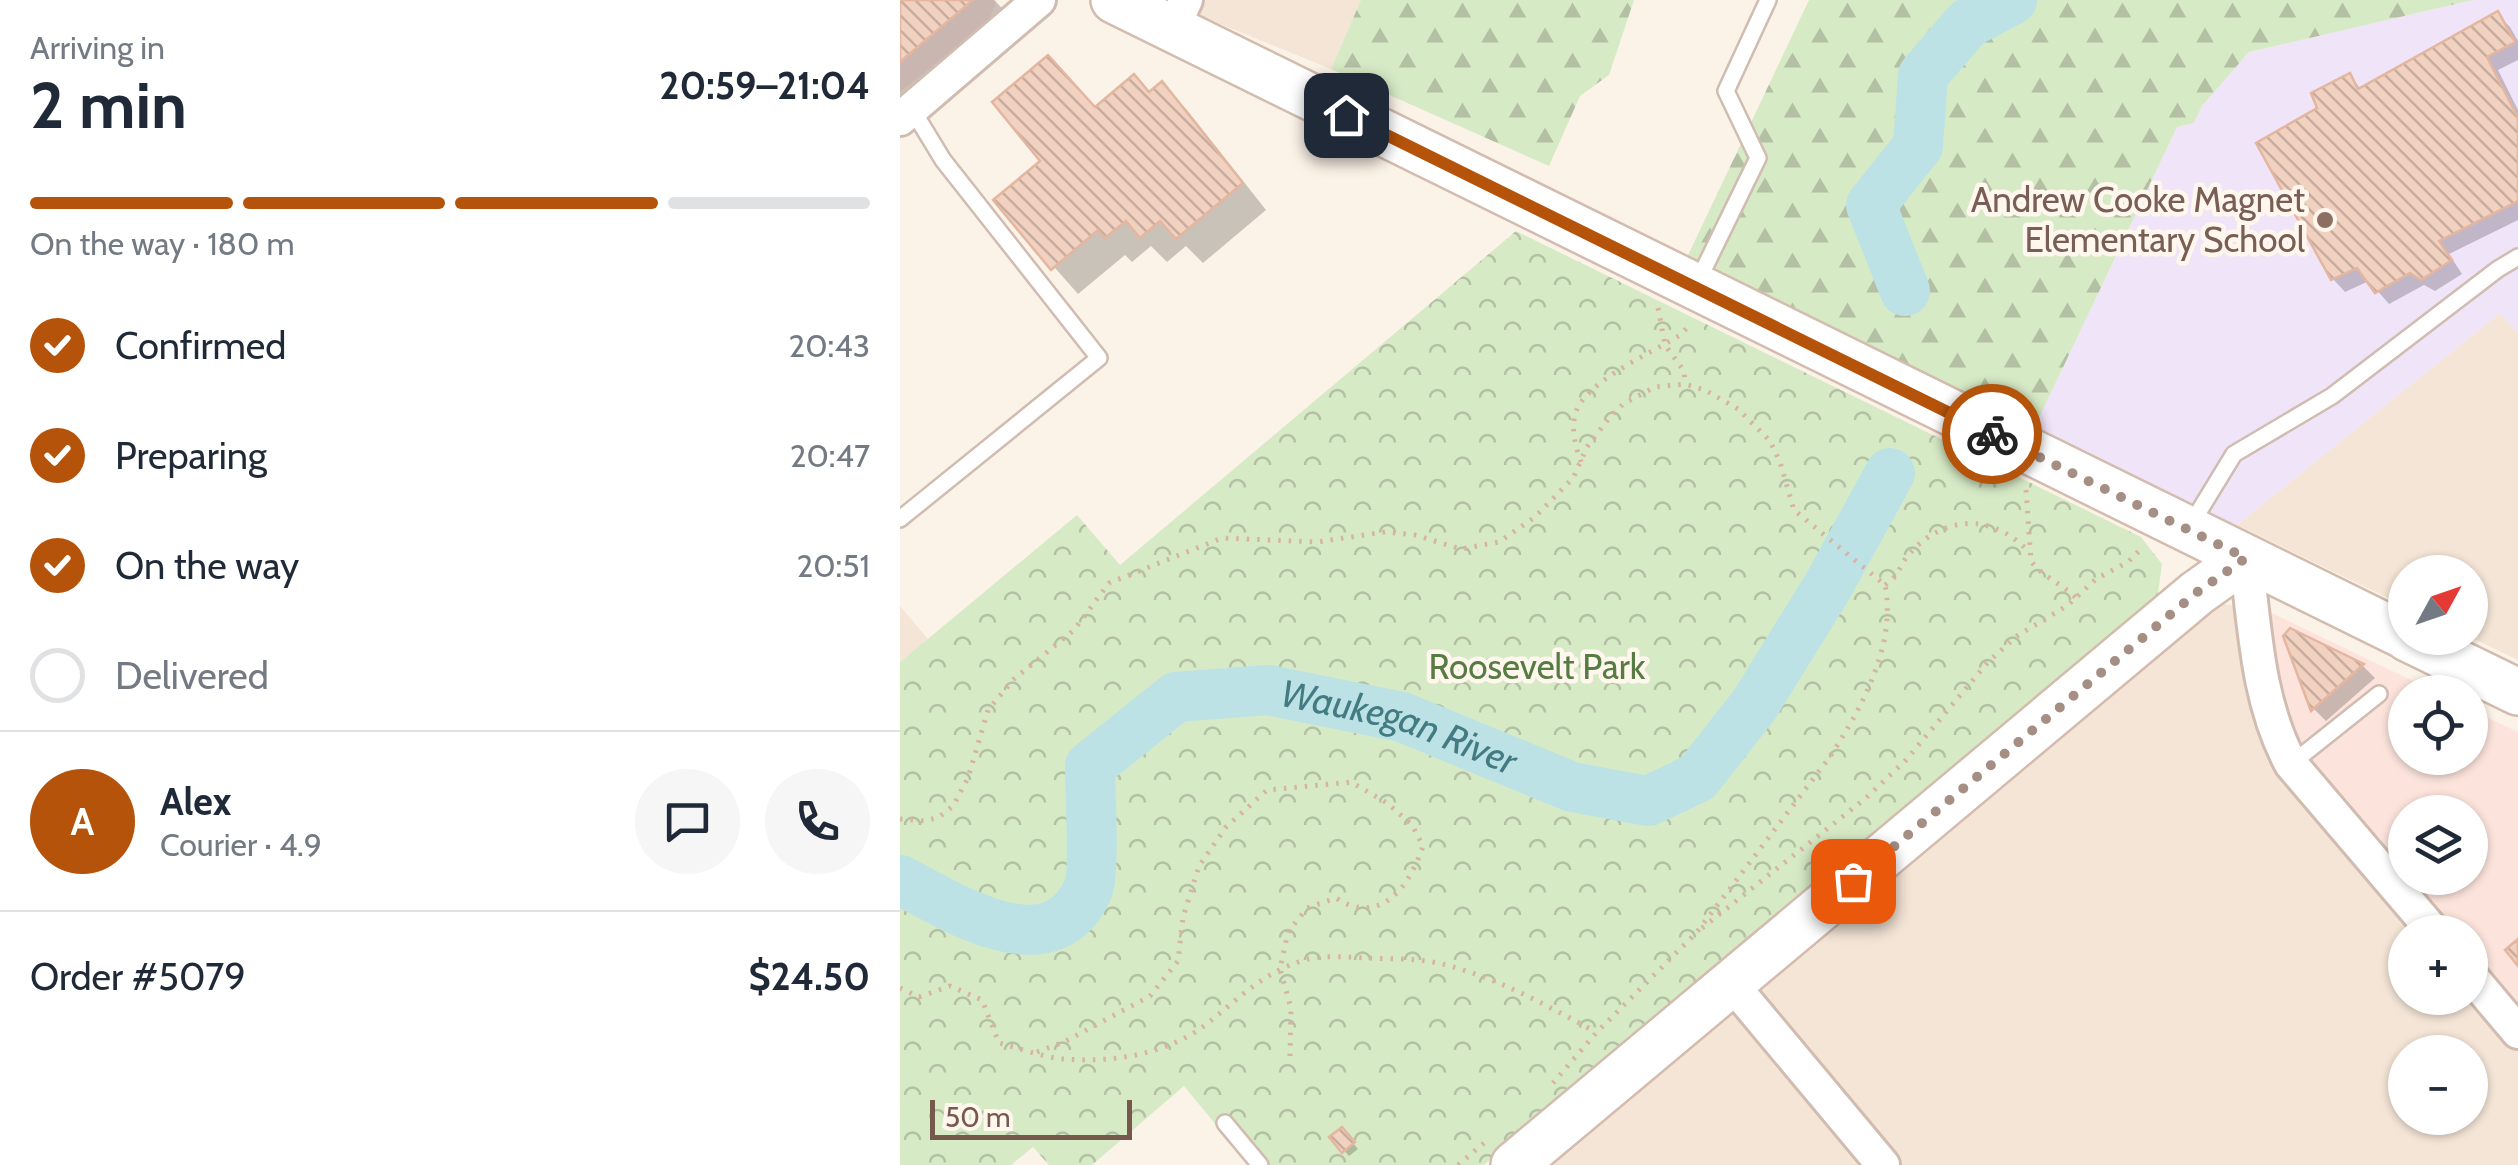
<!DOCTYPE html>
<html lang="en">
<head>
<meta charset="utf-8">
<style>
  :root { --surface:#fff; --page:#f6f6f7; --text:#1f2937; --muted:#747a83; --line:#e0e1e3; --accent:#b45309 }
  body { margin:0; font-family:Cabin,sans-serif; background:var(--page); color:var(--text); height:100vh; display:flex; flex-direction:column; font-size:38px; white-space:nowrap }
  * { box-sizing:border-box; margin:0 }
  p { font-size:32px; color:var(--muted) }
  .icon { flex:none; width:55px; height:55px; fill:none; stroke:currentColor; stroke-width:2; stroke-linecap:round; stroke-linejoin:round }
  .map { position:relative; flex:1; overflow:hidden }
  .drawer { display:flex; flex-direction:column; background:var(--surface); width:900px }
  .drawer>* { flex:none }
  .needle { width:65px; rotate:50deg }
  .controls { position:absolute; left:1488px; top:555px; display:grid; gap:20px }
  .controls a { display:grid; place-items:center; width:100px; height:100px; border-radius:50%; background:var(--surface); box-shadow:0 2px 8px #0004; font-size:50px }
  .scale { position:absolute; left:30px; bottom:25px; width:202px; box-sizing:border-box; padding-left:10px; border:5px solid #76584c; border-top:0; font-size:28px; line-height:35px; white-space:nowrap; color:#76584c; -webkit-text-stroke:8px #fff7ee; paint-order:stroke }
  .pin { position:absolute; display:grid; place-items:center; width:85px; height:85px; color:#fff; margin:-42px; border-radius:20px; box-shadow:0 5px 15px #0006 }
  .courier { position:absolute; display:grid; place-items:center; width:100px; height:100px; margin:-50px; border:8px solid #b45309; border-radius:50%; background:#fff; color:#222; box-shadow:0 2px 12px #0007 }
  .headline em { font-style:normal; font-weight:800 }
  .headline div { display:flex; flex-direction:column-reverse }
  .headline { display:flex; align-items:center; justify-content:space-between; height:170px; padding:0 30px }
  h1 { font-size:65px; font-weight:800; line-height:75px }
  .bar { display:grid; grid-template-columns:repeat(4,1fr); gap:15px 10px; align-content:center; height:120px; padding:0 30px }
  .bar i { height:12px; border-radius:8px; background:var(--line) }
  .bar .selected { background:var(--accent) }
  .bar p { grid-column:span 4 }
  .line { display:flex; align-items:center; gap:25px; padding:0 30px; border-top:2px solid var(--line) }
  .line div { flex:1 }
  .round { display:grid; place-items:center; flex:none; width:105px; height:105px; border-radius:52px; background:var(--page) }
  ol { padding:0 30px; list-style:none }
  li { display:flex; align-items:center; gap:30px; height:110px }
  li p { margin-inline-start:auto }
  li .icon { padding:10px; border-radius:50%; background:var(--accent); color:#fff; stroke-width:4 }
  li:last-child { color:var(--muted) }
  li i { width:55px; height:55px; border:5px solid var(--line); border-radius:50% }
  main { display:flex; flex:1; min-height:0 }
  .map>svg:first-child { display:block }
  .residential { fill:#f4e5d6; fill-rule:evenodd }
  .commercial { fill:#fce4dc }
  .education { fill:#f0e4f9 }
  .forest { fill:url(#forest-firs) }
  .park { fill:url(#park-crowns) }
  .shadow { fill:#0003 }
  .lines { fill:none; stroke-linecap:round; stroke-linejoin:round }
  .river { stroke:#bce2e6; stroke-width:50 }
  .building { fill:url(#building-back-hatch); stroke:#e4b6a0; stroke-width:2.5 }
  .lane-casing { stroke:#d0bcb0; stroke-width:20 }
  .street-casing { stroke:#d0bcb0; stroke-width:38 }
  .secondary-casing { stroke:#d3bcae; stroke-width:50 }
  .path { stroke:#d7b4a2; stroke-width:5; stroke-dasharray:2.5 8; stroke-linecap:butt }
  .lane { stroke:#fff; stroke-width:15 }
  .street { stroke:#fff; stroke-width:32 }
  .secondary { stroke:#fff; stroke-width:45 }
  .done { stroke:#a58e83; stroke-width:10; stroke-dasharray:0 18 }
  .route { stroke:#b45309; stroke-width:12 }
  .education-dot { fill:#8d6e63; stroke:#fff7ee; stroke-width:4 }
  .labels { text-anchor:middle; stroke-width:9; stroke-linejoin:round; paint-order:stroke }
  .education-label { font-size:35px; fill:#785e54; stroke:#fff7ee; text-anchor:end }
  .park-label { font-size:35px; fill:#577c43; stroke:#fff7ee }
  .water-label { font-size:38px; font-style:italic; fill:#437b82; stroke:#fff7ee }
</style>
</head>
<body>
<main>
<section class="drawer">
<div class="headline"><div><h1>2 min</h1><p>Arriving in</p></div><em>20:59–21:04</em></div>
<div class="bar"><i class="selected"></i><i class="selected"></i><i class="selected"></i><i></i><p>On the way · 180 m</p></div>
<ol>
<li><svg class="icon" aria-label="check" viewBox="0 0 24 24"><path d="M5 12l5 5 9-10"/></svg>Confirmed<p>20:43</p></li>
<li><svg class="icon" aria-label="check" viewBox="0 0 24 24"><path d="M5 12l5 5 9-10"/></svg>Preparing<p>20:47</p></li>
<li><svg class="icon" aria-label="check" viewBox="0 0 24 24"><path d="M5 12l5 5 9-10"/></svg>On the way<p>20:51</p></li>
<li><i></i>Delivered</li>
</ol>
<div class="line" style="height:180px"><b class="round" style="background:var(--accent);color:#fff">A</b><div><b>Alex</b><p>Courier · 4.9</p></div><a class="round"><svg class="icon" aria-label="chat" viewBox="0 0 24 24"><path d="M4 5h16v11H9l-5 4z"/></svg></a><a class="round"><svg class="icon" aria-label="phone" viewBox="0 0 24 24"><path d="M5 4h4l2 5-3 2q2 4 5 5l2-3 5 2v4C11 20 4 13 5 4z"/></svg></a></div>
<div class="line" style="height:130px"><div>Order #5079</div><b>$24.50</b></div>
</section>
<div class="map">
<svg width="1618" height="1165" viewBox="0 0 1618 1165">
  <defs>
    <pattern id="forest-firs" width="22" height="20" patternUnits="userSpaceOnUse" patternTransform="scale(2.5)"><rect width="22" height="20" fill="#d7eac6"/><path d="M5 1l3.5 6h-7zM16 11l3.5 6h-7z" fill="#b3c0a3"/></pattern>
    <pattern id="park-crowns" width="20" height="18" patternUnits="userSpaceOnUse" patternTransform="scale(2.5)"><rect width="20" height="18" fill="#d7eac6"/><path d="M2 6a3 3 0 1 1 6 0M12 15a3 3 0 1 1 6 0" fill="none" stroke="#b3c0a3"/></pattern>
    <pattern id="building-back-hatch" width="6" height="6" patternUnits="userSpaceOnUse" patternTransform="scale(2.5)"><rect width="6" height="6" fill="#f1d1c0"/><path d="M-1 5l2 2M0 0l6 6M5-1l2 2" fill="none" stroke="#c8ac9e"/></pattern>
  </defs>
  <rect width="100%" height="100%" fill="#fcf3e8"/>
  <path class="residential" d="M306,0H461L431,69L298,15Z
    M1600,313L1618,333V660L1570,637V572H1505V606L1337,525Z
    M1309,601L1374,614L1368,639L1394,736L1505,870V878H1512L1557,932H1505V998H1570V948L1614,1000L1618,998V1165H651ZM1505,1052H1570V1118H1505Z
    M0,606L28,639L0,662Z"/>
  <path class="commercial" d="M0,0H97L89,21L0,92Z
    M1374,614L1536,692H1505V758H1570V709L1618,732V998L1614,1001L1570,948V932H1557L1512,878H1570V812H1505V870L1394,736L1368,639Z"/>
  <path class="education" d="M1573,0H1618V333L1600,313L1337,525L1130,437L1277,127L1294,123L1302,106L1349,52Z"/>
  <path class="forest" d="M461,0H734L709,75L680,96L649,166L431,69Z
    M909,0H1573L1349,52L1302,106L1294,123L1277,127L1130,437L781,270Z"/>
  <path class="park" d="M616,231L1241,537L1262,564L1257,601L584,1165H349L284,1086L192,1165H149L133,1147L111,1165H0V662L177,515L220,565Z"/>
  <path class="shadow" d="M0,0H94L110,16L0,98Z
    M1597,14L1610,27L1618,41V60L1598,70L1618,110V220L1549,254L1562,274L1535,291L1524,285L1489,304L1469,281L1445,292L1433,279L1420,109L1449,76L1462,90Z
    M262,84L287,110L366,210L303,263L286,246L267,262L251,246L232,262L225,255L178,294L96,201L143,161L196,110L250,94Z
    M1390,631L1463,666L1475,678L1426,721L1414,709L1386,637Z
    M442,1130L458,1149L449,1156L433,1138Z"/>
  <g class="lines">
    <g class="river">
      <path d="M1005,291L971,205L1018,146L1023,75L1068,23L1112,0"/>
      <path id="s1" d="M0,880C53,907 152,972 188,889C195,872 190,789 190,766L276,697L368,690L502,717L672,787L748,801L797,778L855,704L928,586L990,473"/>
    </g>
  </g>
  <path class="building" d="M0,0H73L0,62Z
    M1598,11L1615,42L1587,57L1618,118V201L1539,241L1552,260L1521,280L1510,273L1475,293L1457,268L1431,280L1356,143L1417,108L1411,93L1450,73L1458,89Z
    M148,55L195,107L234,74L249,92L262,81L343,183L276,239L260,221L240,238L226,221L205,238L198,230L151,270L93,200L140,161L92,102Z
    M1390,628L1464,664L1411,711L1383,636Z
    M1618,939V966L1605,950Z
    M442,1127L455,1142L442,1153L429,1137Z"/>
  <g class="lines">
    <g class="lane-casing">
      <path id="lane" d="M797,283L858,158L826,91L868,0
        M0,519L199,358L43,160L12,109
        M1290,526L1334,454L1432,396L1598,269L1618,257
        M1391,764L1479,694
        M325,1123L360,1165"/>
    </g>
    <g class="street-casing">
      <path id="street" d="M272,29L286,0
        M0,119L139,0
        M1346,558C1355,628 1357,701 1391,764L1534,932
        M1570,975L1618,1032
        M831,983L983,1165"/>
    </g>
    <g class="secondary-casing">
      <path id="secondary" d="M214,0L1505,636
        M1507,638L1618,692
        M614,1165L1297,593L1346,558"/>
    </g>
    <path class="path" d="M758,308L765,345L784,371L785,383
      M681,462C676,448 671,430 675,415C683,382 752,353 780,335L791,324
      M1126,490L1131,561C1142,577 1163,584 1176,598
      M985,585C1001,574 998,567 1009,554C1044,515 1092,513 1128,551
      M0,819L25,821L39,817L53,806L68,778L88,710L114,679L174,630L209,583L322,538L417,542L485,532L515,535L561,549L599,542L635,517L673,478L687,447L709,418L723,404L755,387L785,384L805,390L838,409L870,441L880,462L894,510L985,585C997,644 961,710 929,758L797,932L696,1033L653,1083
      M802,928L966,798L1006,760L1088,662L1117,636L1168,605L1196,579L1228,562L1240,550
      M0,988L19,997L50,986L82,1000L99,1043C120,1048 144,1058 165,1059C212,1063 266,1054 304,1026C335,1002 360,975 398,962C419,954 444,957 466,958C494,959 523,958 550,966C602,980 649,1007 696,1032
      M137,1052L164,1042L250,996L278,961L283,917L299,866L326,827L367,790L451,782L487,803L512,825L523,846C510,886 480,927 436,898L407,908L388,932L380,969L391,1008L390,1056
      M558,1165L584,1143"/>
    <use href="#lane" class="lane"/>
    <use href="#street" class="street"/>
    <use href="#secondary" class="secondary"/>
  </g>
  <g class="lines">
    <path class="done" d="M953,881L1296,593L1346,558L1092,434"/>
    <path class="route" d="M446,115L1092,434"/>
  </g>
  <circle class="education-dot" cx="1425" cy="220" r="10"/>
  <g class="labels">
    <g class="education-label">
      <text x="1405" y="212">Andrew Cooke Magnet<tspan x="1405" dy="40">Elementary School</tspan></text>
    </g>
    <g class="park-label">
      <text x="637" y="679">Roosevelt Park</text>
    </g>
    <g class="water-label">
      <text dy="13" stroke="none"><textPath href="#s1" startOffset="678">Waukegan River</textPath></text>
    </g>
  </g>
</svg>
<div class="controls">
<a><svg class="needle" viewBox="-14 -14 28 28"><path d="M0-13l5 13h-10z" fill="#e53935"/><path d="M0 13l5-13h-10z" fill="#747a83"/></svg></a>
<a><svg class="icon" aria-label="locate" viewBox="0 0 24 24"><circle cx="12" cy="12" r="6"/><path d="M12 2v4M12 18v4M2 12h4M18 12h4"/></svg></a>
<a><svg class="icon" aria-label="layers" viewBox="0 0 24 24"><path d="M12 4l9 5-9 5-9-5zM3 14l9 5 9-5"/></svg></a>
<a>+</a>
<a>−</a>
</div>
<div class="scale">50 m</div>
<div class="pin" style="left:953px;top:881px;background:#ea580c"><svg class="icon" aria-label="bag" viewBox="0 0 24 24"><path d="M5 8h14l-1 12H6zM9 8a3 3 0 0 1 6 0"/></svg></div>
<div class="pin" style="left:446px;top:115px;background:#1f2937"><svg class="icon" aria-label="home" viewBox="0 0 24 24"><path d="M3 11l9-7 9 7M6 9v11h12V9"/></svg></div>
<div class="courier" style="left:1092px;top:434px"><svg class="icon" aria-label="bike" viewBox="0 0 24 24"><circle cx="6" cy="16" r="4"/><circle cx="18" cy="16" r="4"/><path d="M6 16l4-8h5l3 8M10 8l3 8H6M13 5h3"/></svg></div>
</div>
</main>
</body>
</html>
